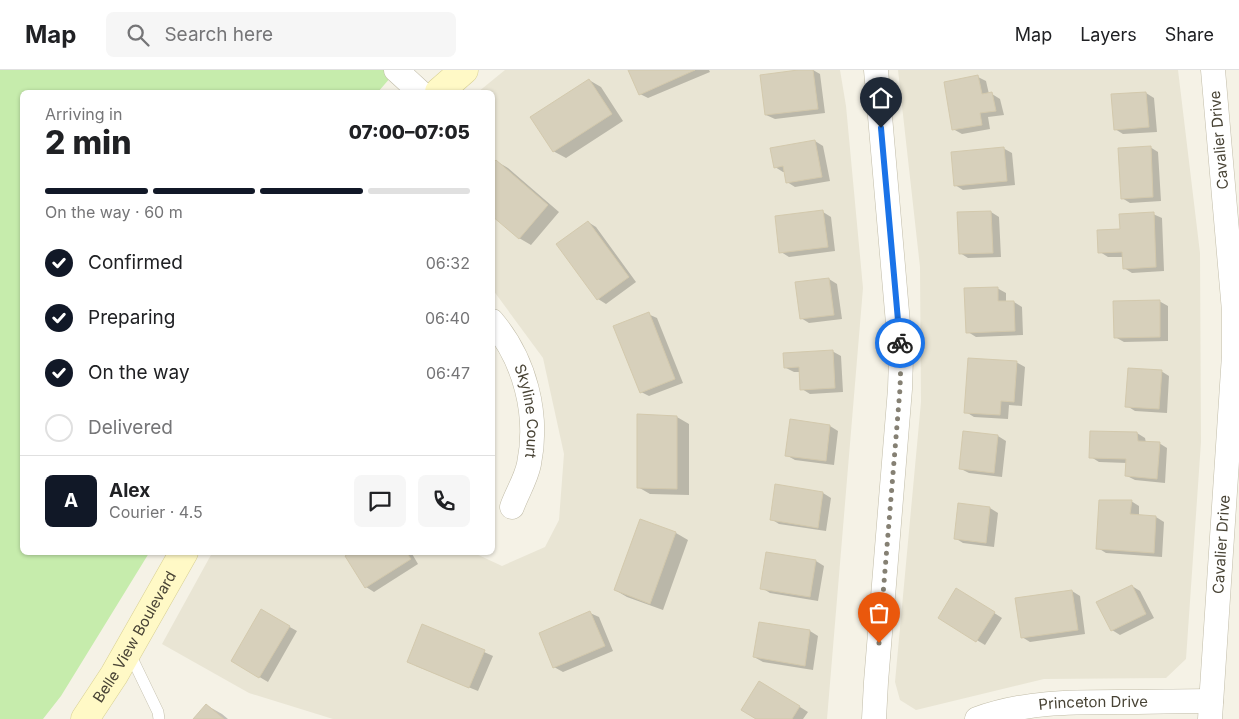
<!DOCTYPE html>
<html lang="en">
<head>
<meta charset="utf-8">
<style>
  :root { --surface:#fff; --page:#f6f6f6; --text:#202124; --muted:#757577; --line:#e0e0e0; --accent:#111827 }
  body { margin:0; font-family:Inter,sans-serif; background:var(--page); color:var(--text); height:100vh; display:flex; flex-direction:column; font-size:19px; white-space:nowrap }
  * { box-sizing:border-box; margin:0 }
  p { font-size:16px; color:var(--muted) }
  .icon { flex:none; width:28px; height:28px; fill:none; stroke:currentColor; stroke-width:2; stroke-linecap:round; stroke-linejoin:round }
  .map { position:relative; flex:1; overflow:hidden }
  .panel { position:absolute; left:20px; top:20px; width:475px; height:465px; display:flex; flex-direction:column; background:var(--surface); border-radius:8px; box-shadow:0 1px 4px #0004 }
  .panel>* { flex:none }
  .pin { position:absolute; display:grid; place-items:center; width:42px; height:42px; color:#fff; margin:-51px -21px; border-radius:50% 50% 50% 0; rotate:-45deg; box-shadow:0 0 5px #0007 }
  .pin .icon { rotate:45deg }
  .courier { position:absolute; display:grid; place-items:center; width:50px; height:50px; margin:-25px; border:4px solid #1a73e8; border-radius:50%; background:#fff; color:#222; box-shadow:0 1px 6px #0007 }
  .summary em { font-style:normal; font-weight:800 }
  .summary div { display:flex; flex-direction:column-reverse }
  .summary { display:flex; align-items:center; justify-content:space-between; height:85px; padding:0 25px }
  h1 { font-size:32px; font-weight:800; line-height:38px }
  .bar { display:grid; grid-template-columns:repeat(4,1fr); gap:8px 5px; align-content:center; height:60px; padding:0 25px }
  .bar i { height:6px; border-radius:4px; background:var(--line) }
  .bar .on { background:var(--accent) }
  .bar p { grid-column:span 4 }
  .line { display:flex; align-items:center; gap:12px; padding:0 25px; border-top:1px solid var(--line) }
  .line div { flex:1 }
  .round { display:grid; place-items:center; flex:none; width:52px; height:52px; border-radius:8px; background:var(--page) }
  ol { padding:0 25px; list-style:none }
  li { display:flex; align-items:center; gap:15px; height:55px }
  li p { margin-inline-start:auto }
  li .icon { padding:5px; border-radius:50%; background:var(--accent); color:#fff; stroke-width:4 }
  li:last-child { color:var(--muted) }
  li i { width:28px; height:28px; border:2px solid var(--line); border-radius:50% }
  header { display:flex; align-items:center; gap:30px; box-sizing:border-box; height:70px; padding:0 25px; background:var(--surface); border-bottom:1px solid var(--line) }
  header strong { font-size:24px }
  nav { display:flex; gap:28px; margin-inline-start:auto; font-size:18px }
  .search { width:350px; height:45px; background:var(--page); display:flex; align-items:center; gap:12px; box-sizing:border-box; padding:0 18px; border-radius:8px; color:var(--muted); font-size:19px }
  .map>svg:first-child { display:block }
  .residential { fill:#e9e5d4 }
  .green { fill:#c6ecac }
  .shadow { fill:#0003 }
  .building { fill:#d7d0bb; stroke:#d3c9ad }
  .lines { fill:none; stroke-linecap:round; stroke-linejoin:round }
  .service-casing { stroke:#c1bca8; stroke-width:12 }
  .minor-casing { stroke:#c1bca8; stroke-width:25 }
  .secondary-casing { stroke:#d8d092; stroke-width:29 }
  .service { stroke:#fff; stroke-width:11 }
  .minor { stroke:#fff; stroke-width:24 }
  .secondary { stroke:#fff9c6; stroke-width:28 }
  .done { stroke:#858073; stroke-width:5; stroke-dasharray:0 9 }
  .route { stroke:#1a73e8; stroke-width:6 }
  .labels { text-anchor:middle; stroke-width:5; stroke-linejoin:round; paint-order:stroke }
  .street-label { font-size:15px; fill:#484335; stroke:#fff }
</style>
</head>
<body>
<header>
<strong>Map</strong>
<div class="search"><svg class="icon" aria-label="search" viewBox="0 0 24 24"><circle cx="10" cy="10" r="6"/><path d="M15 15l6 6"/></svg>Search here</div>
<nav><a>Map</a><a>Layers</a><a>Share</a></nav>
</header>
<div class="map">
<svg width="1239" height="649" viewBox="0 0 1239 649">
  <rect width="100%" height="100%" fill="#f5f2e6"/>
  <path class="residential" d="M505,0H840L846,36L863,218L827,649H333L249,623L162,574L212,483L472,482L502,496L545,477L559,450L564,384L543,288L493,220L492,22H478Z
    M898,0H1178L1200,183L1201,372L1186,589L1166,608L1044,609L916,640L900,630L895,612L921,332L920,197Z"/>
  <path class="green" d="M0,0H397L378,22H22V482L149,483L61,626L43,649H0Z"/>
  <path class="shadow" d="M629,0H709L710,2L648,28L640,24Z
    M808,0H813L820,4L825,43L775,49L766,45Z
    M978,7L986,11L989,24H992L1000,29L1004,45L988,47L990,59L962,64L953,59Z
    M589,10L601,17L623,51L566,88L553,81Z
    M1146,23L1154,28L1157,62L1123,64L1115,59Z
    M815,71L823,76L830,111L795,117L787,112L785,102H783L775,97Z
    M1150,77L1158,82L1161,131L1130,133L1122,128Z
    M1003,78L1012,83L1015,115L963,120L955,115Z
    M496,91L508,98L559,142L531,175L519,168Z
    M823,142L831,147L835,181L789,187L781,182Z
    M991,142L999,147L1001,187L968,188L960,183Z
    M1153,144L1162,148L1164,201L1132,203L1124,198L1123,187H1108L1100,182L1121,160Z
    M588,152L596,157L636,212L606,234L598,229Z
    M829,209L837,214L842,249L809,253L801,248Z
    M997,218L1006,223V232H1014L1022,237L1023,265L976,267L968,262Z
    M1159,231L1168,236V271L1124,272L1115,267Z
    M648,244L657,248L683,313L649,326L641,322Z
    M832,281L841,286L843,322L810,324L802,319L801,302H794L786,298Z
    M1016,292L1025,297L1022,336L1009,335L1008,349L974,347L966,342Z
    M1161,301L1169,306L1167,343L1135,341L1127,336Z
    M677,347L689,354V425L650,424L638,417Z
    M791,351L830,356L838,361L834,395L795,390L786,385Z
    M1137,363L1145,368L1146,373H1159L1167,378L1165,413L1135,410L1127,406V393L1099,392L1091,387Z
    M998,366L1006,371L1002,407L969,403L961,399Z
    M776,415L823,423L831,428L826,461L779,454L771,449Z
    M1131,431L1139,436V446L1156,447L1164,452L1162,487L1106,483L1098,478Z
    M990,438L998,443L994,477L963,473L955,468Z
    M641,451L676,463L688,470L663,540L627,527L615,520Z
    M352,482H411L418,494L374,522L366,517Z
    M816,491L824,496L818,531L770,523L762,518Z
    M1132,516L1140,521L1154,548L1120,565L1112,560Z
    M1072,521L1080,526L1085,564L1030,572L1022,567Z
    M965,524L1002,548L985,575L940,548Z
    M261,541L297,561L268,612L232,591Z
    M590,543L599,547L613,581L563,602L554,597Z
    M760,553L810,561L818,566L813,600L763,592L754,587Z
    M423,556L484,582L493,586L478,621L416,596Z
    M760,612L808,642L803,649H758Z
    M206,635L222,644L228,649H195Z"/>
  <path class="building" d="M628,0H695L639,25Z
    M798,0H813L818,39L765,45L760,5Z
    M978,5L982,24L992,22L996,41L980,43L982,55L952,60L944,12Z
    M589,9L612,44L553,82L530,47Z
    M1146,22L1149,57L1114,60L1111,24Z
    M815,70L822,107L786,113L783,96L774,98L770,78Z
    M1151,76L1153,127L1121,129L1118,78Z
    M1004,77L1007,111L954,116L951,82Z
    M496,90L548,135L519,169L492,146V94Z
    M823,140L828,177L779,183L775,146Z
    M991,141L993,183L959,184L957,142Z
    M1154,142L1156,197L1123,199L1122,182L1098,183L1097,160L1120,159L1119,144Z
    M588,151L629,207L597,230L556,174Z
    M829,208L834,245L800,249L795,212Z
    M998,217V231H1014L1015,261L966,263L964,218Z
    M1160,230V267L1114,268L1113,231Z
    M649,242L675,309L640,323L613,256Z
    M833,280L835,318L800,320L799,297L784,298L783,283Z
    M968,288L1017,291L1014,332L1001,331L1000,345L964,343Z
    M1128,298L1162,300L1159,339L1125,337Z
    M637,344L677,346V419L637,418Z
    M790,349L830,355L826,391L785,386Z
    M963,361L998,365L994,403L959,399Z
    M1090,361L1137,362L1138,371L1160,372L1157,409L1125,406L1126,389L1089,388Z
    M775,414L823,422L818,458L770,450Z
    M1099,430H1132L1130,444L1156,446L1154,483L1096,479Z
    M958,433L990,437L986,473L954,469Z
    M640,449L676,462L650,534L614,520Z
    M350,482H406L411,489L365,518L345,486Z
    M766,482L816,490L810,527L760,519Z
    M1132,515L1146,544L1111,561L1096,532Z
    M956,518L995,542L976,572L938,548Z
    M1072,520L1078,560L1021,568L1015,528Z
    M261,539L290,556L259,608L231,591Z
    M590,541L605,576L553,598L539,563Z
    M759,552L810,560L805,596L753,587Z
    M422,554L485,580L469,618L407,592Z
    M759,611L800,636L792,649H756L741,640Z
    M206,634L224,649H193Z"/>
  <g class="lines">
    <g class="service-casing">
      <path id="service" d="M129,582L158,642L159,649"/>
    </g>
    <g class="minor-casing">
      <g id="minor">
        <path d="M396,0L420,22"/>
        <path id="s1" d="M492,251C525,290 539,344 529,394C526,409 517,423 512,437"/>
        <path d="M874,649L876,612L900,319L901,288L876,0"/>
        <path id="s2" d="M977,649C1024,632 1069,632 1118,632C1149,632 1180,631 1211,631"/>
        <path id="s3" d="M1210,649L1234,285V241L1213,0"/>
      </g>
    </g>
    <g class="secondary-casing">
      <g id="secondary">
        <path d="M439,22L464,0"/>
        <path id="s4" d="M85,649L114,605L184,482"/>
      </g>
    </g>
    <use href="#service" class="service"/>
    <use href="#minor" class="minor"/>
    <use href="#secondary" class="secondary"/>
  </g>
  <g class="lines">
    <path class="done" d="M879,573L900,319L901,288L900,273"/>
    <path class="route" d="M881,58L900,273"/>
  </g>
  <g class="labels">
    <g class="street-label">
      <text transform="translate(1219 70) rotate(-95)" y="5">Cavalier Drive</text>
      <text dy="5" stroke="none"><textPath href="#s1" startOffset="99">Skyline Court</textPath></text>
      <text dy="5" stroke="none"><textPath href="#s3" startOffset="175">Cavalier Drive</textPath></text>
      <text dy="5" stroke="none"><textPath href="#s4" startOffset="96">Belle View Boulevard</textPath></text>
      <text dy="5" stroke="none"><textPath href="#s2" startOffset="118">Princeton Drive</textPath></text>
    </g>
  </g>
</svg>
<div class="pin" style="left:879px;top:573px;background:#ea580c"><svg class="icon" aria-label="bag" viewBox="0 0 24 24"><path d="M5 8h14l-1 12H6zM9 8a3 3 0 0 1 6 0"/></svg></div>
<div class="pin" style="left:881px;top:58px;background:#1f2937"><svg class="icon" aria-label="home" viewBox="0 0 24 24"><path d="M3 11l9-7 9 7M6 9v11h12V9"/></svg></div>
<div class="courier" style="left:900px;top:273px"><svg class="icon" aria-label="bike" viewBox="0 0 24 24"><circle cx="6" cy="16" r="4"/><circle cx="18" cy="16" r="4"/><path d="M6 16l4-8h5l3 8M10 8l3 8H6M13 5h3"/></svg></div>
<section class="panel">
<div class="summary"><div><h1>2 min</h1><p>Arriving in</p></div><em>07:00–07:05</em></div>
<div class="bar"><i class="on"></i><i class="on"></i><i class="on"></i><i></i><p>On the way · 60 m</p></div>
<ol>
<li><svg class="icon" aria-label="check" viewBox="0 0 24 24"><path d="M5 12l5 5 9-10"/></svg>Confirmed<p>06:32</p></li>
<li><svg class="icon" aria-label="check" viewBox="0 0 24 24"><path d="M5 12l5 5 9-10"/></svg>Preparing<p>06:40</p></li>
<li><svg class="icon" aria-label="check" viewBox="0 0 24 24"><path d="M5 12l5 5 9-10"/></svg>On the way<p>06:47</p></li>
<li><i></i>Delivered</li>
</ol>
<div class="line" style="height:90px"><b class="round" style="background:var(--accent);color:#fff">A</b><div><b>Alex</b><p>Courier · 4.5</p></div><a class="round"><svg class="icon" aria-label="chat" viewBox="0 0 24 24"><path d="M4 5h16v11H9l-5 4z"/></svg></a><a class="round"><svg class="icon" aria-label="phone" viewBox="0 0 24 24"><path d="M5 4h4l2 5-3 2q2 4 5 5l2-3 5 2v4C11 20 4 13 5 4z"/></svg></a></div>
</section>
</div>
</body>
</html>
